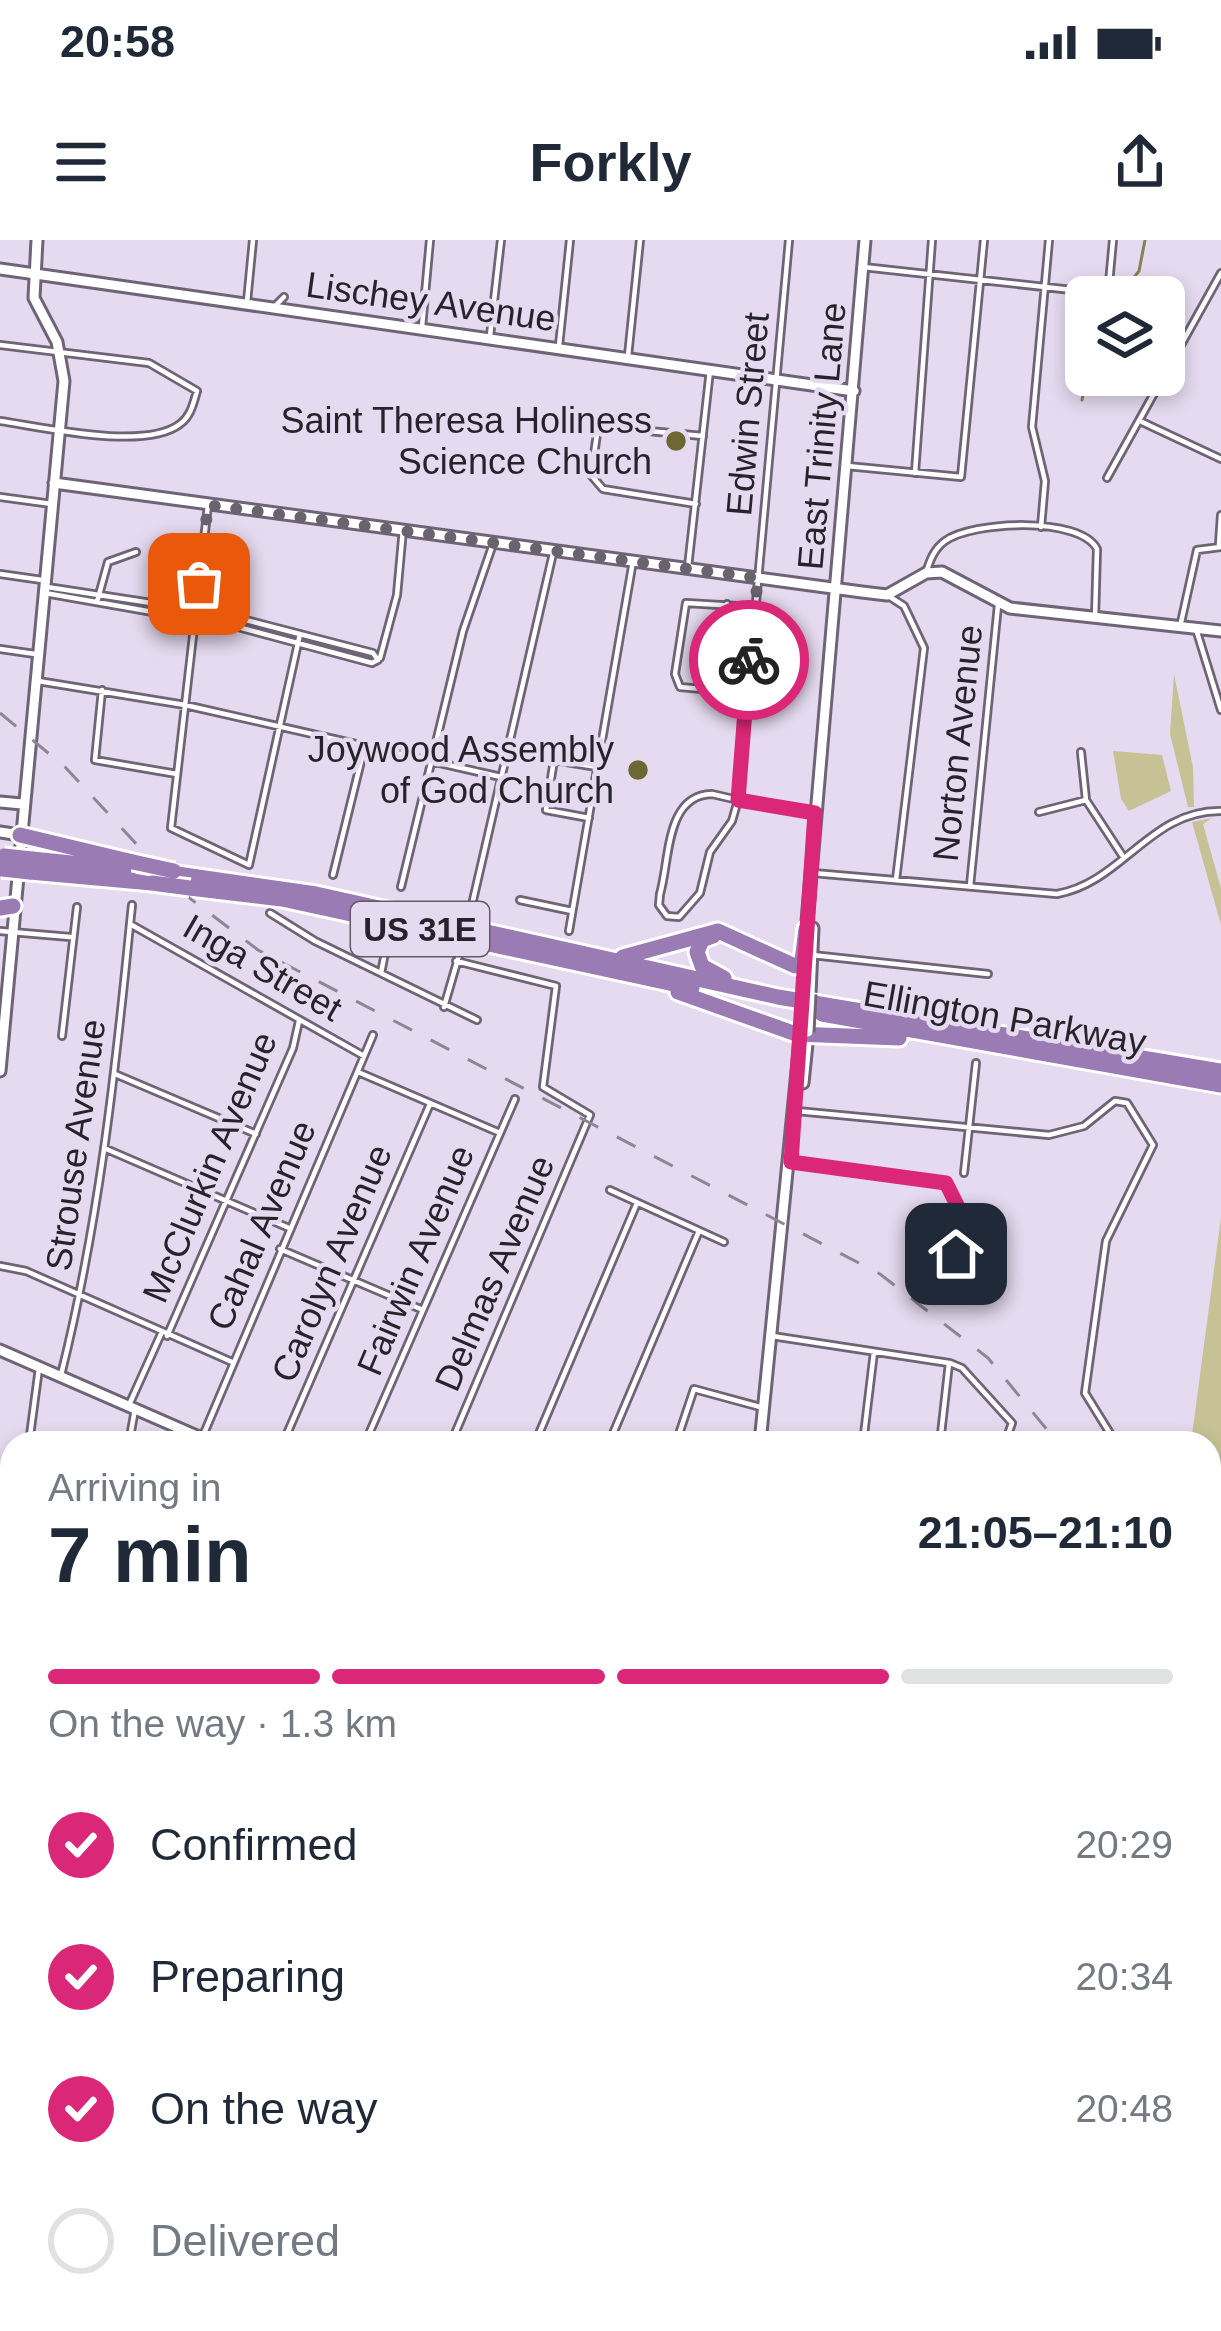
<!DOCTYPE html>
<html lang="en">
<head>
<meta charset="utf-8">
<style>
  :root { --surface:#fff; --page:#f2f2f3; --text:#1f2937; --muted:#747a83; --line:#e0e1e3; --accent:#db2777 }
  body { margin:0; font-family:Helvetica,sans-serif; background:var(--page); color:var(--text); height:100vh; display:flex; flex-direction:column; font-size:45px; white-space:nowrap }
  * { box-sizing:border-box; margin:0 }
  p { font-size:39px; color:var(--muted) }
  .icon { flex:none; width:66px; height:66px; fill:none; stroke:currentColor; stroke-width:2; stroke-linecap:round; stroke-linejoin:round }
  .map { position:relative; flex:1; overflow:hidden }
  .panel { position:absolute; left:0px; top:1191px; width:1221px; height:900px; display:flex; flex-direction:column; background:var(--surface); border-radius:36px 36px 0 0; box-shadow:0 6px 18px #0003 }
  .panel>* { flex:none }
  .fabs { position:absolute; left:1065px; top:36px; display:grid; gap:24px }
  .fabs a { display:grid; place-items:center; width:120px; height:120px; border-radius:18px; background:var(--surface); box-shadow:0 6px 18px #0003; font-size:60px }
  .pin { position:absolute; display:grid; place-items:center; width:102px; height:102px; color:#fff; margin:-51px; border-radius:24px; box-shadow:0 6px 18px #0006 }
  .courier { position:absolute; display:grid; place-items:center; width:120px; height:120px; margin:-60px; border:9px solid #db2777; border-radius:50%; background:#fff; color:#222; box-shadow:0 3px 15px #0007 }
  .headline em { font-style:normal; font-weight:600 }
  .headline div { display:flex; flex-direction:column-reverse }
  .headline { display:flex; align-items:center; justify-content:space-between; height:204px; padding:0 48px }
  h1 { font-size:78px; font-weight:600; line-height:90px }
  .bar { display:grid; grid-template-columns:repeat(4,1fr); gap:18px 12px; align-content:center; height:144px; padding:0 48px }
  .bar i { height:15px; border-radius:9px; background:var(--line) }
  .bar .current { background:var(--accent) }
  .bar p { grid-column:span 4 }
  ol { padding:0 48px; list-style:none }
  li { display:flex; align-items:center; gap:36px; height:132px }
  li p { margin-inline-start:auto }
  li .icon { padding:12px; border-radius:50%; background:var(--accent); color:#fff; stroke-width:4 }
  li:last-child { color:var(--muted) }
  li i { width:66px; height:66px; border:6px solid var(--line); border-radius:50% }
  .status { display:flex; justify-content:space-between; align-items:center; height:84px; padding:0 60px; background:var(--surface); direction:ltr }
  .status svg { height:33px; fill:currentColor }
  header { display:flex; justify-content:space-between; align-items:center; height:156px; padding:0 48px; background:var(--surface); font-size:54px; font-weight:600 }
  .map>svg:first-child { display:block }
  .green { fill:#c7c295 }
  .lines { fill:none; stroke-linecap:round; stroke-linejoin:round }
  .stream { stroke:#87825a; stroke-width:3 }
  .street-casing { stroke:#6e6476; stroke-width:10 }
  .secondary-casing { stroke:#6e6476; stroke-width:15 }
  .highway-casing { stroke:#fff; stroke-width:21 }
  .street { stroke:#fff; stroke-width:4.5 }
  .secondary { stroke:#fff; stroke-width:9 }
  .highway { stroke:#9a7bb4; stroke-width:15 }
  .rail { stroke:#8e8694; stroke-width:3; stroke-dasharray:21 21; stroke-linecap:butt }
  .street-bridge-casing { stroke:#6e6476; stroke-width:10; stroke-linecap:butt }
  .secondary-bridge-casing { stroke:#6e6476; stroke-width:15; stroke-linecap:butt }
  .highway-bridge-casing { stroke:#fff; stroke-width:21; stroke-linecap:butt }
  .street-bridge { stroke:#fff; stroke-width:4.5 }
  .secondary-bridge { stroke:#fff; stroke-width:9 }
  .highway-bridge { stroke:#9a7bb4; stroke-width:15 }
  .done { stroke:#6a636f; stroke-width:12; stroke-dasharray:0 21.6 }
  .route { stroke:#db2777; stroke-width:15 }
  .poi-dot { fill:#6d6734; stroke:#e5daef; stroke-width:4.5 }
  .labels { text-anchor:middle; stroke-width:9; stroke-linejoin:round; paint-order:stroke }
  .shield { fill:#e5daef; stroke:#605a65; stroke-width:3 }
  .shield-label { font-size:33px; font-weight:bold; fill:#27232a }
  .street-label { font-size:36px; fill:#27232a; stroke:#e5daef }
  .poi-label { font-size:36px; fill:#27232a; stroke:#e5daef; text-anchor:end }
</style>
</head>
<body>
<div class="status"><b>20:58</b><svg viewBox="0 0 49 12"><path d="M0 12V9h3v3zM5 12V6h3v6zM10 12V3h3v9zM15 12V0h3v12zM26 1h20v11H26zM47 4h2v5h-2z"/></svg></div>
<header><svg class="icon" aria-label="menu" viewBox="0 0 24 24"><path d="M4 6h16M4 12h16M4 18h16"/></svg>Forkly<svg class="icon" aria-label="share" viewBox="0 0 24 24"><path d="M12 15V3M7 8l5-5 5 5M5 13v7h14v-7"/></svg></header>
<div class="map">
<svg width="1221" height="2091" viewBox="0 0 1221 2091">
  <rect width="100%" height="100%" fill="#e5daef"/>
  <path class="green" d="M1174,434L1193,527L1194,567H1188L1170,494Z
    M1113,511L1162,515L1171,551L1129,571L1121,559Z
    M1212,578L1203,584L1221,648V685L1192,582Z
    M1221,977V1404L1209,1395V1203H1191Z
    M8,1335L12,1344L5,1405L0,1404V1338Z
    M12,1945V2032L10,2033L0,2028V1951Z
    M256,2079H373L372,2091H254Z"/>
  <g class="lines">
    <path class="stream" d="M1119,57L1139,31L1145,0
      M1082,160L1087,135"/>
    <g class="street-casing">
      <path id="street" d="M789,0L738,560L815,573
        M863,27L1108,54L1113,0
        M247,62L253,0
        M275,66L284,57
        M422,87L430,0
        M490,96L501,0
        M0,105L149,123L197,151C193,164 191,176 180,184C145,211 42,187 0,181
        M559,106L570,0
        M628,116L640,0
        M1142,182L1221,219
        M847,226L961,237L984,0
        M915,233L932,0
        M1107,238L1221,33
        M0,257L52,264
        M696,264L603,249L591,235L597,194L605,187L703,196
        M208,265L171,588L249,625L300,394
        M1041,287L1045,241L1032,187L1049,0
        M1219,305L1221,275
        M202,318L239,323
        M688,327L710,130
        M926,333C930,320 934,309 945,301C972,281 1080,276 1097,309L1095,378
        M0,334L42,340
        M47,347L223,374L373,413L378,420
        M45,353L238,387L372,423L378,420
        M887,355L904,366L924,408L896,640
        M97,362L108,322L136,312
        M1180,387L1197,310L1221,307
        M1196,389L1221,470
        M0,409L35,414
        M380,418L397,355L403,289
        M38,441L185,465L501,537
        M720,448L727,364
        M102,450L95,520L177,534
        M746,453L680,447L675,434L686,363L754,367
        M1081,512L1086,560L1122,615
        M712,554L738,560L732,581L710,612L700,653L679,677L667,676L659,665L660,654C670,620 665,555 712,554Z
        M1039,572L1086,560
        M589,578L546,570L554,520L597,527
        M813,633L1057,654C1123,642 1150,570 1221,571
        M333,635L365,505
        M970,646L998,365
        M401,647L463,391L494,301
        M520,660L572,671
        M270,673L315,701L477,780
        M468,682L554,309
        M130,684L132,665
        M0,691L70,697
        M569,691L633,321
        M812,715L988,734
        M381,733L387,703
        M444,767L462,705
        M62,796L77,667
        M358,832L500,893
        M115,834L256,894
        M797,871L1049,895L1084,886L1115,861L1127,863L1153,905L1106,1001L1085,1153L1116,1203
        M104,908L289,988
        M791,922L946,943L959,969L953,1048
        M964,933L976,823
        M610,950L724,1002
        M280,1009L423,1070
        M0,1026L26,1031L232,1122
        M167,1096L293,808L299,781
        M772,1096L949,1123L940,1203
        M950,1123L962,1128L1012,1183L1005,1203
        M61,1135C98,987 115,836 130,684L364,816
        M129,1165L161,1094
        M202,1198L373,795
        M940,1200L964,1203
        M29,1203L39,1128
        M129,1203L135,1169
        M283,1203L430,864
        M365,1203L515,859
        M451,1203L590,875L543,847L556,746L456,721
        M535,1203L637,963
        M609,1203L699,991
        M676,1203L694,1149L764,1168
        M863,1203L874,1112
        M0,1267L12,1268
        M0,1335L12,1332
        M0,1456L12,1361
        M0,1501L12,1503
        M1209,1663L1221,1640
        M0,1892L12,1882
        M0,1914L12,1921
        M0,1934L12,1930
        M1209,1995L1221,1997
        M15,2079L16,2091
        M246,2079L252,2081L251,2091
        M720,2079L755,2086
        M376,2091L377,2079
        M586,2091L589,2079
        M862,2091L863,2079
        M1012,2091L1014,2079
        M1096,2091L1098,2079"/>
    </g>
    <g class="secondary-casing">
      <path id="secondary" d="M0,29L854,151
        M54,243L862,352L887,355L926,333L942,332L1010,368L1221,391
        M0,562L22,564
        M0,592L20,595
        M806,693L865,0
        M803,753L804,722
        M810,754L813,688
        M0,831L64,141L57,102L34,58L37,0
        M803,843L808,794
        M0,1110L213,1203
        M760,1203L801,791
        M1209,1718L1221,1724
        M0,1736L12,1737
        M1209,1918L1221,1842
        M125,2091L127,2079
        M525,2091L528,2079
        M756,2091L758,2079
        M1182,2091L1183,2079"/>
    </g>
    <g class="highway-casing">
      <path id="highway" d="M20,595L133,622
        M32,619L130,629
        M30,632L152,643
        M177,634L316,654L778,757L1221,831
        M190,648L282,659L692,748
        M0,668L13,666
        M713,696L702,700L697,712L702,726L724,738
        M623,717L718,691L795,726L802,721L806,689
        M678,752L796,794L899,798
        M822,774L1221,845"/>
    </g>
    <use href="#street" class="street"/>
    <use href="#secondary" class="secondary"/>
    <use href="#highway" class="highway"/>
    <path class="rail" d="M0,473L65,527L179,650L258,710L880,1034L988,1118L1058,1203
      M1209,1405L1221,1414
      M0,1591L12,1583
      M1209,1598L1221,1593"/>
    <g class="street-bridge-casing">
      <path id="street-bridge" d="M462,705L468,682"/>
    </g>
    <g class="secondary-bridge-casing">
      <path id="secondary-bridge" d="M801,791L803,753
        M808,792L810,754"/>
    </g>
    <g class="highway-bridge-casing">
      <path id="highway-bridge" d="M4,616L32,619
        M133,622L174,631
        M2,629L30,632
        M152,643L190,648"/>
    </g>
    <use href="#street-bridge" class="street-bridge"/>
    <use href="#secondary-bridge" class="secondary-bridge"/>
    <use href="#highway-bridge" class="highway-bridge"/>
  </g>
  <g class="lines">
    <path class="done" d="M199,344L208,265L758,338L749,420"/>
    <path class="route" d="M749,420L738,560L815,573L791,922L946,943L959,969L956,1014"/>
  </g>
  <g class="poi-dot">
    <circle cx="676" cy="201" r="12"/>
    <circle cx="638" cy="530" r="12"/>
  </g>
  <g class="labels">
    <rect class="shield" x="351" y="662" width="138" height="54" rx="9"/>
    <g class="shield-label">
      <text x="420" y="701">US 31E</text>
    </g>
    <g class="street-label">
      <text transform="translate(431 61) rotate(8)" y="13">Lischey Avenue</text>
      <text transform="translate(747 174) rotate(-85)" y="13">Edwin Street</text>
      <text transform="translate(821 196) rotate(-85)" y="13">East Trinity Lane</text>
      <text transform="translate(957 503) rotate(-84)" y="13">Norton Avenue</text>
      <text transform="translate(263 727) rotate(30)" y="13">Inga Street</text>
      <text transform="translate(1005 777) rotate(10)" y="13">Ellington Parkway</text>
      <text transform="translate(75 905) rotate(-82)" y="13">Strouse Avenue</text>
      <text transform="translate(209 927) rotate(-67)" y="13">McClurkin Avenue</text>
      <text transform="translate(261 985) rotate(-67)" y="13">Cahal Avenue</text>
      <text transform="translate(415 1020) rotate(-67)" y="13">Fairwin Avenue</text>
      <text transform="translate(331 1023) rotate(-67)" y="13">Carolyn Avenue</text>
      <text transform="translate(494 1033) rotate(-67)" y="13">Delmas Avenue</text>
    </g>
    <g class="poi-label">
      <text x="652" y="193">Saint Theresa Holiness<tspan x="652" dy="41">Science Church</tspan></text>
      <text x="614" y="522">Joywood Assembly<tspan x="614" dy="41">of God Church</tspan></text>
    </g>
  </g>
</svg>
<div class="fabs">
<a><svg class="icon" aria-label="layers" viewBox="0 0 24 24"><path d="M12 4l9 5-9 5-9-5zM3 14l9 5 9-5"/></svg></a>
</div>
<div class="pin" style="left:199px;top:344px;background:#ea580c"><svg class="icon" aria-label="bag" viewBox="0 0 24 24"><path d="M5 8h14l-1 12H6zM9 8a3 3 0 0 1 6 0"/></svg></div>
<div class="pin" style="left:956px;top:1014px;background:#1f2937"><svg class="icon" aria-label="home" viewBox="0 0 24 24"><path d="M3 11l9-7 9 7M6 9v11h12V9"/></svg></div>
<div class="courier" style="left:749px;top:420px"><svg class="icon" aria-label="bike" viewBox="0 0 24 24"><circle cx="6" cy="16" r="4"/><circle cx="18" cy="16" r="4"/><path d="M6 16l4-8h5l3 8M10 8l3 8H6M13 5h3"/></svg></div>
<section class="panel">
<div class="headline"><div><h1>7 min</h1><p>Arriving in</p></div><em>21:05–21:10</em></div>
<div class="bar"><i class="current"></i><i class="current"></i><i class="current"></i><i></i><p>On the way · 1.3 km</p></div>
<ol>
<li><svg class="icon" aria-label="check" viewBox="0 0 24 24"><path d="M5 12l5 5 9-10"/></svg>Confirmed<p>20:29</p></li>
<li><svg class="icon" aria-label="check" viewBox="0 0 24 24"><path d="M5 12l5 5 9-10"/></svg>Preparing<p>20:34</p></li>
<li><svg class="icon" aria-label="check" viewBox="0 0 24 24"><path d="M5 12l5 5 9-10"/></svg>On the way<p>20:48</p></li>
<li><i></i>Delivered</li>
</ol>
</section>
</div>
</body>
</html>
